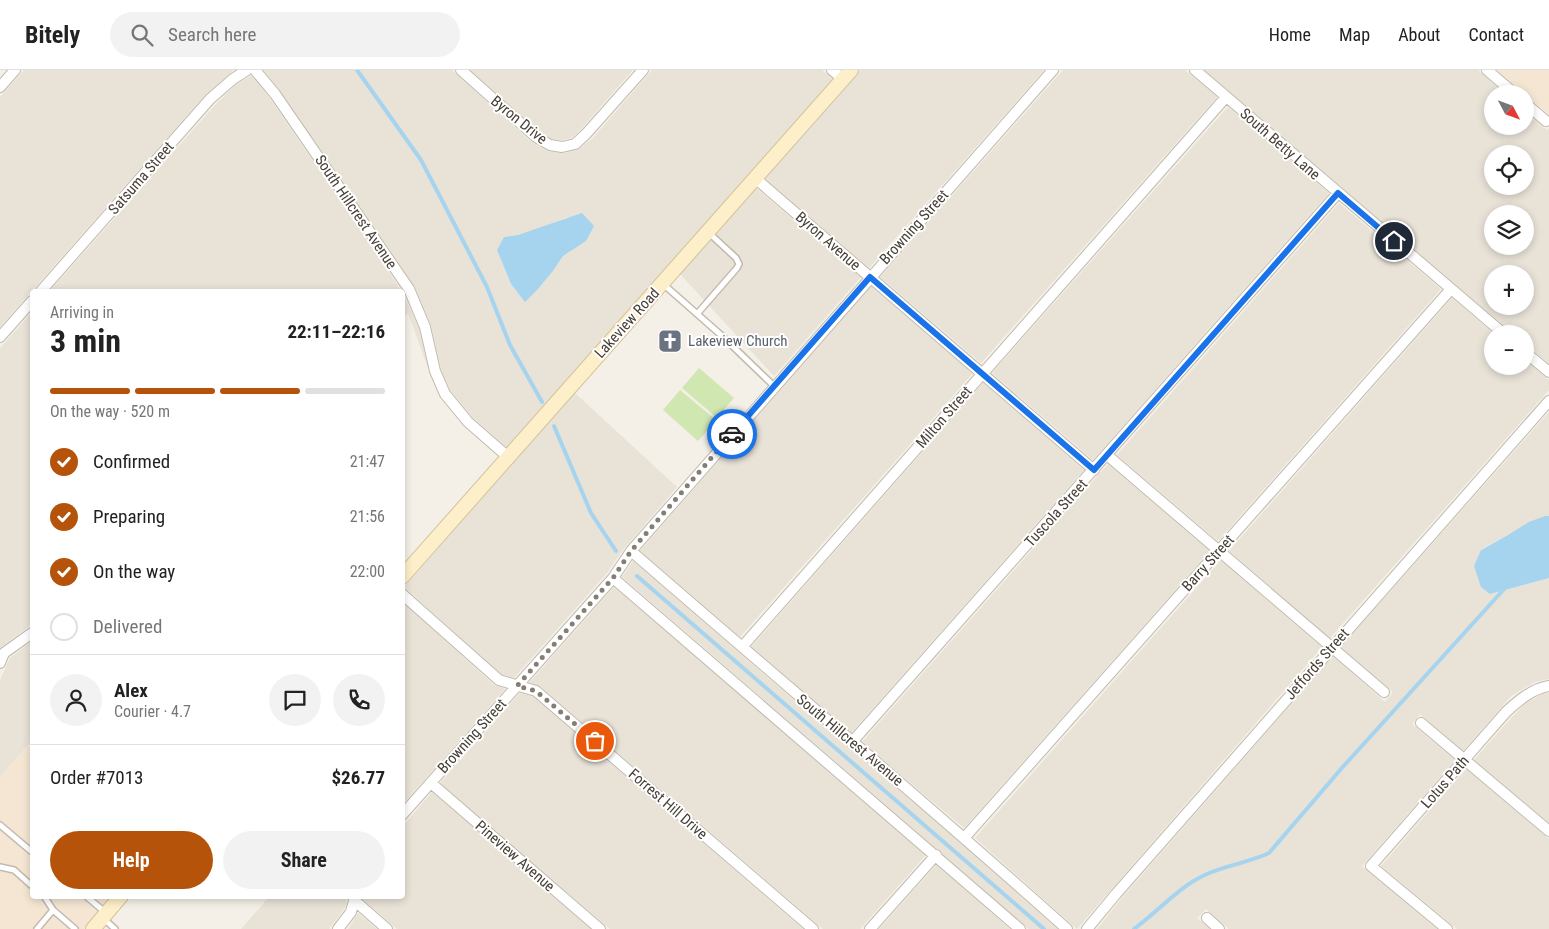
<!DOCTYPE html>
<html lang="en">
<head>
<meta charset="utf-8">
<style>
  :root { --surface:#fff; --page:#f2f2f2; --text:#222; --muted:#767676; --line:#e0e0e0; --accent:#b45309 }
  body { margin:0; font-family:"Roboto Condensed",sans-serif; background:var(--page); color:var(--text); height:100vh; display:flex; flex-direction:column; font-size:19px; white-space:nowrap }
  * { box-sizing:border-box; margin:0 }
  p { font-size:16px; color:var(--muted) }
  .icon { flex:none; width:28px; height:28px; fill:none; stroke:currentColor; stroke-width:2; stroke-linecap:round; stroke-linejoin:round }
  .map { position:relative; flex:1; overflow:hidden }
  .panel { position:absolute; left:30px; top:219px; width:375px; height:610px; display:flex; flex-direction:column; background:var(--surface); border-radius:5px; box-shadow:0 2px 8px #0003 }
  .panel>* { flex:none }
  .needle { width:32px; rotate:131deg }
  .buttons { position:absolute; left:1484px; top:15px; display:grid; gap:10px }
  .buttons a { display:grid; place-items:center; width:50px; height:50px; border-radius:50%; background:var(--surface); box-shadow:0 2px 8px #0003; font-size:25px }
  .pin { position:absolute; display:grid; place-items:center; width:42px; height:42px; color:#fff; margin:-21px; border:2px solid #fff; border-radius:50%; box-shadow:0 1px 5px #0007 }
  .courier { position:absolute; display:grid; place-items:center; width:50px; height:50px; margin:-25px; border:4px solid #1a73e8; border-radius:50%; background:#fff; color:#222; box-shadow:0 1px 6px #0007 }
  .headline em { font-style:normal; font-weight:700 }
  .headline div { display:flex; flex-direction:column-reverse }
  .headline { display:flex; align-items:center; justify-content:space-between; height:85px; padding:0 20px }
  h1 { font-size:32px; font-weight:700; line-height:38px }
  .bar { display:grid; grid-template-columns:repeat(4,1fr); gap:8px 5px; align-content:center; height:60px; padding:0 20px }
  .bar i { height:6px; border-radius:4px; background:var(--line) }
  .bar .selected { background:var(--accent) }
  .bar p { grid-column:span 4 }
  .line { display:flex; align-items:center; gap:12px; padding:0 20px; border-top:1px solid var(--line) }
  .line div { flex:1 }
  .round { display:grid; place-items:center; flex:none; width:52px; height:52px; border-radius:26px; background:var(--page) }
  ol { padding:0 20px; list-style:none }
  li { display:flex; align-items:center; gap:15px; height:55px }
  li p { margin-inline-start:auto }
  li .icon { padding:5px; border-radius:50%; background:var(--accent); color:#fff; stroke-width:4 }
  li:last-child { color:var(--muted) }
  li i { width:28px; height:28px; border:2px solid var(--line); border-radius:50% }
  .action { display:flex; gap:10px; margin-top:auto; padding:10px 20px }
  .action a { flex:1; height:58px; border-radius:30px; background:var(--accent); color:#fff; font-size:20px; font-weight:700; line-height:58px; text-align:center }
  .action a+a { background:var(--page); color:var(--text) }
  header { display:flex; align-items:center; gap:30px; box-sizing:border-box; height:70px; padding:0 25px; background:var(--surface); border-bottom:1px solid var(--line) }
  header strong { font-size:24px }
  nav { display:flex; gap:28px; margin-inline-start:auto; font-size:18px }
  .search { width:350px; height:45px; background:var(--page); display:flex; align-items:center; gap:12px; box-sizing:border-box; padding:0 18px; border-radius:28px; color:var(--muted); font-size:19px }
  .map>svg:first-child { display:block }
  .residential { fill:#e8e2d7; fill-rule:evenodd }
  .commercial { fill:#f5e6d4 }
  .green { fill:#d1e7b2 }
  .water { fill:#a6d4ef }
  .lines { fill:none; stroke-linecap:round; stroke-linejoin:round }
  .stream { stroke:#a6d4ef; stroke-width:4 }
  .lane-casing { stroke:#c2baae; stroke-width:8 }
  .street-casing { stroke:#c2baae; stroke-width:12 }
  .secondary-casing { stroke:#d3c299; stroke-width:16 }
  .lane { stroke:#fff; stroke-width:5 }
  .street { stroke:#fff; stroke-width:10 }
  .secondary { stroke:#fdefc9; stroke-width:14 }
  .done { stroke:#847e75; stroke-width:5; stroke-dasharray:0 9 }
  .route { stroke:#1a73e8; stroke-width:6 }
  .labels { text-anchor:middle; stroke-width:4; stroke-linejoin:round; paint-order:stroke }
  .street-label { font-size:15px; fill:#474037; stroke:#fff }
  .worship-label { font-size:15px; fill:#5b616d; stroke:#fff; text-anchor:start }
</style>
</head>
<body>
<header>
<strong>Bitely</strong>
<div class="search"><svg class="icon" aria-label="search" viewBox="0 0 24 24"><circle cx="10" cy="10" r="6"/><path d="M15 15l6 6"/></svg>Search here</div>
<nav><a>Home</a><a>Map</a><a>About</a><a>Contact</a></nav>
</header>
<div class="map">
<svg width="1549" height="859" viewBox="0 0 1549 859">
  <rect width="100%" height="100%" fill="#f4f0e8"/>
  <path class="residential" d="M24,0H234L205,25L0,257V27Z
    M263,0H452L531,72L547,81L565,83L579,79L592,69L652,0H822L833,9L507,378L472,347L451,321L441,299L431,255L414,216L280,21ZM567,147L586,171L563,186L553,201L538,219L525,231L511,214L497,180L504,167L518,165L549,156Z
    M470,0H633L581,59L571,68L561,70L552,69L539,62Z
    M860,0H1044L869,198L765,108Z
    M1063,0H1185L1217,27L981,293L880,207Z
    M1204,0H1478L1505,24H1492V56H1525V41L1547,60L1549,58V294L1525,273V264H1513ZM1492,84H1525V116H1492ZM1492,144H1525V176H1492ZM1492,204H1525V236H1492Z
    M252,5L269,27L402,221H50L216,34L237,14Z
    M1228,37L1329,123L1093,390L992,303Z
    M756,118L861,207L774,306L680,204Z
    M1339,133L1441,219L1218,471L1117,385Z
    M871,216L973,303L740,567L640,481Z
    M402,221L419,258L428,298L408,243L403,248Z
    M1452,228L1494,264H1492V296H1525V290L1549,310V320L1330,568L1229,481Z
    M32,242V554L0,578V278Z
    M984,312L1084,400L851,663L751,577Z
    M575,323L677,417L622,481L607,503L514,608L501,604L404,517Z
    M1549,342V446H1545L1481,479L1490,524L1549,508V609L1535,612L1511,626L1463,681L1420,644L1412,654L1455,690L1362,796L1437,859H1229L1206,839L1197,848L1210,859H1097L1121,829L1333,586L1385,632L1393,622L1341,577Z
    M1108,394L1210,481L964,758L862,672Z
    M1221,490L1322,577L1077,859L975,768Z
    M633,491L854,682L961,772L1058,859H1029L622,507Z
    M614,517L926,785L860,859H823L541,617L529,613Z
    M403,532L494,615L505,619L403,734Z
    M32,571V671L0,707V610L10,588Z
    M520,623L534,627L803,859H610L440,713Z
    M1549,623V753L1474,690L1512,647L1525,634L1542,624Z
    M1466,699L1549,769V859H1457L1381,796Z
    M432,722L591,859H397L362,829V826H402L403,756Z
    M937,794L1010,859H879Z
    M270,826H348L346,831L347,833L345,838L329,859H241Z
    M358,843L377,859H348Z"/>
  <path class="commercial" d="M1497,0H1549V45L1525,24Z
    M28,676L32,679V826H112L84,859H0V707Z"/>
  <path class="green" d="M699,298L734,328L717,348L682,318Z
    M680,320L716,350L698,371L663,340Z"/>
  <path class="water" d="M582,143L594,156L586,171L563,186L553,201L538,219L525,232L511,214L497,180L504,167L518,165Z
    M1545,446H1549V508L1490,524L1481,517L1474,496L1481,480L1508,465L1529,452Z"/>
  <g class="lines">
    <path class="stream" d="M357,0L421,90L487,217L510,275L542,332
      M554,356L591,443L616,481
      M637,506L1044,859
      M1134,859C1159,841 1179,816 1207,804C1228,795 1250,792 1269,783L1341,699L1505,518"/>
    <g class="lane-casing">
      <path id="lane" d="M662,213L721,265L774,316
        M697,244L737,198L739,194L736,188L708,162
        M0,755L32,782
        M0,797L14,800L32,816
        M44,826L53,840L75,859
        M86,826L106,843
        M103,848L115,859
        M37,859L53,840"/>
    </g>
    <g class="street-casing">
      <path id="street" d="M255,0L275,24L409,219L425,257L435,301L445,324L468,352L508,387
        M461,0L536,67L550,75L562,77L575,74L586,64L643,0
        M832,0L843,9
        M1195,0L1504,264
        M1487,0L1515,24
        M0,17L15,0
        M1525,33L1546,51
        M755,108L1094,400
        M41,221L210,29L233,9L247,0
        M0,267L32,231
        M1525,282L1549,302
        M1107,385L1384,622
        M631,481C776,607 924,731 1067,859
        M613,508L1020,859
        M402,524L499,610L536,621L813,859
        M742,577L1226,27
        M0,593L4,583L32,563
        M1421,653L1549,761
        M852,672L1338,123
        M431,713L600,859
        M402,745L613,508L631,481L1053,0
        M965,767L1451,219
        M355,831L387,859
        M1207,848L1219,859
        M338,859L351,842L355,827
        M870,859L936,785
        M1087,859L1116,824L1549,331
        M1447,859L1371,796L1506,642C1519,630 1532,619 1549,616"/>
    </g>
    <g class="secondary-casing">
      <path id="secondary" d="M402,507L851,0
        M93,859L121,826"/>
    </g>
    <use href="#lane" class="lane"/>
    <use href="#street" class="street"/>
    <use href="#secondary" class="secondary"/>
  </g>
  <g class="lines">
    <path class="done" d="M595,671L536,621L517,616L613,508L631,481L732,364"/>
    <path class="route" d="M732,364L870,207L1094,400L1338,123L1394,171"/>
  </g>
  <defs>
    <g id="church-square" transform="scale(1.25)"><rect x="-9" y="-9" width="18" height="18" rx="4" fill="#6b7280" stroke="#fff"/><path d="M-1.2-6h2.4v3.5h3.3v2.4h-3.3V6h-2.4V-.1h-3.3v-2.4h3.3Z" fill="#fff"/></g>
  </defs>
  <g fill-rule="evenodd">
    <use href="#church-square" x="670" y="271"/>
  </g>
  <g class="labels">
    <g class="street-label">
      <text transform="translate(519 50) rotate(39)" y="5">Byron Drive</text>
      <text transform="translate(1280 74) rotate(41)" y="5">South Betty Lane</text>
      <text transform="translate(141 108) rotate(-49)" y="5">Satsuma Street</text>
      <text transform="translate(356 142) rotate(56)" y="5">South Hillcrest Avenue</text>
      <text transform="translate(914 157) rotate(-48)" y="5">Browning Street</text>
      <text transform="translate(828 171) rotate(41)" y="5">Byron Avenue</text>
      <text transform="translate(627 253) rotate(-48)" y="5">Lakeview Road</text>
      <text transform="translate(944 347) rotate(-49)" y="5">Milton Street</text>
      <text transform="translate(1056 443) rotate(-48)" y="5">Tuscola Street</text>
      <text transform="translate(1208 493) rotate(-48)" y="5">Barry Street</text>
      <text transform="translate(1317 594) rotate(-49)" y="5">Jeffords Street</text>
      <text transform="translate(472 666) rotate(-48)" y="5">Browning Street</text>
      <text transform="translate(850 670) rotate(40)" y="5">South Hillcrest Avenue</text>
      <text transform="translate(1445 712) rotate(-49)" y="5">Lotus Path</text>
      <text transform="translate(668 734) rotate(41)" y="5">Forrest Hill Drive</text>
      <text transform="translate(515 786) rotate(41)" y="5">Pineview Avenue</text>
    </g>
    <g class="worship-label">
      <text x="688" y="276">Lakeview Church</text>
    </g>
  </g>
</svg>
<div class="buttons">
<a><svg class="needle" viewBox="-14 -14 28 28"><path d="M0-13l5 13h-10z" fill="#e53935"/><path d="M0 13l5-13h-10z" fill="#767676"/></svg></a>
<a><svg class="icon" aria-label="locate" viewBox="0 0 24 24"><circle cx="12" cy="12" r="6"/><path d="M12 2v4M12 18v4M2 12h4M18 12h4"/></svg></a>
<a><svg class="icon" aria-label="layers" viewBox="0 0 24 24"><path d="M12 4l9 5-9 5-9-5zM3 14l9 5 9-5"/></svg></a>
<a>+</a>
<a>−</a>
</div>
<div class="pin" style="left:595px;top:671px;background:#ea580c"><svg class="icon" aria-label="bag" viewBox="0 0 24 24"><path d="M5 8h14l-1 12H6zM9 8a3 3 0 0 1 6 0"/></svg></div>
<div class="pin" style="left:1394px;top:171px;background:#1f2937"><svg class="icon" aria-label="home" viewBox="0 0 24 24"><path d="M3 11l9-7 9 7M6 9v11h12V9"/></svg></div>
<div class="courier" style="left:732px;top:364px"><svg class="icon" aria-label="car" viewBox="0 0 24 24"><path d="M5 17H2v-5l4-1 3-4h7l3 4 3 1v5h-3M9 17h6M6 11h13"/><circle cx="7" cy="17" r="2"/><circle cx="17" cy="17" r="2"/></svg></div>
<section class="panel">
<div class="headline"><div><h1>3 min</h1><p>Arriving in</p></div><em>22:11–22:16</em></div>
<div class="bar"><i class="selected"></i><i class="selected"></i><i class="selected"></i><i></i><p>On the way · 520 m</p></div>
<ol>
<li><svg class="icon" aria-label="check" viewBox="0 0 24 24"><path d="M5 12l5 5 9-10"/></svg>Confirmed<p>21:47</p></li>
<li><svg class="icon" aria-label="check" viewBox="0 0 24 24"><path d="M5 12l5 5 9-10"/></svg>Preparing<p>21:56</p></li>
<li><svg class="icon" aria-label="check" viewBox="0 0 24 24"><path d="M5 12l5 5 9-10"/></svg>On the way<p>22:00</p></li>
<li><i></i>Delivered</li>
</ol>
<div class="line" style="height:90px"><a class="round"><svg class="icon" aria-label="person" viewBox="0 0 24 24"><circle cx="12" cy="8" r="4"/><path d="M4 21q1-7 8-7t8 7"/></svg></a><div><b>Alex</b><p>Courier · 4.7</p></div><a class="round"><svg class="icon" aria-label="chat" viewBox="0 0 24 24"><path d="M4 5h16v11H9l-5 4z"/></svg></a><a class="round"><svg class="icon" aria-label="phone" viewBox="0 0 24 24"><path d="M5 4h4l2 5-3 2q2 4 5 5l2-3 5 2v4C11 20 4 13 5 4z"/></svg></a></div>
<div class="line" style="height:65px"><div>Order #7013</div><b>$26.77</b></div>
<div class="action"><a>Help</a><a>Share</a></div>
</section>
</div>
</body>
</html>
